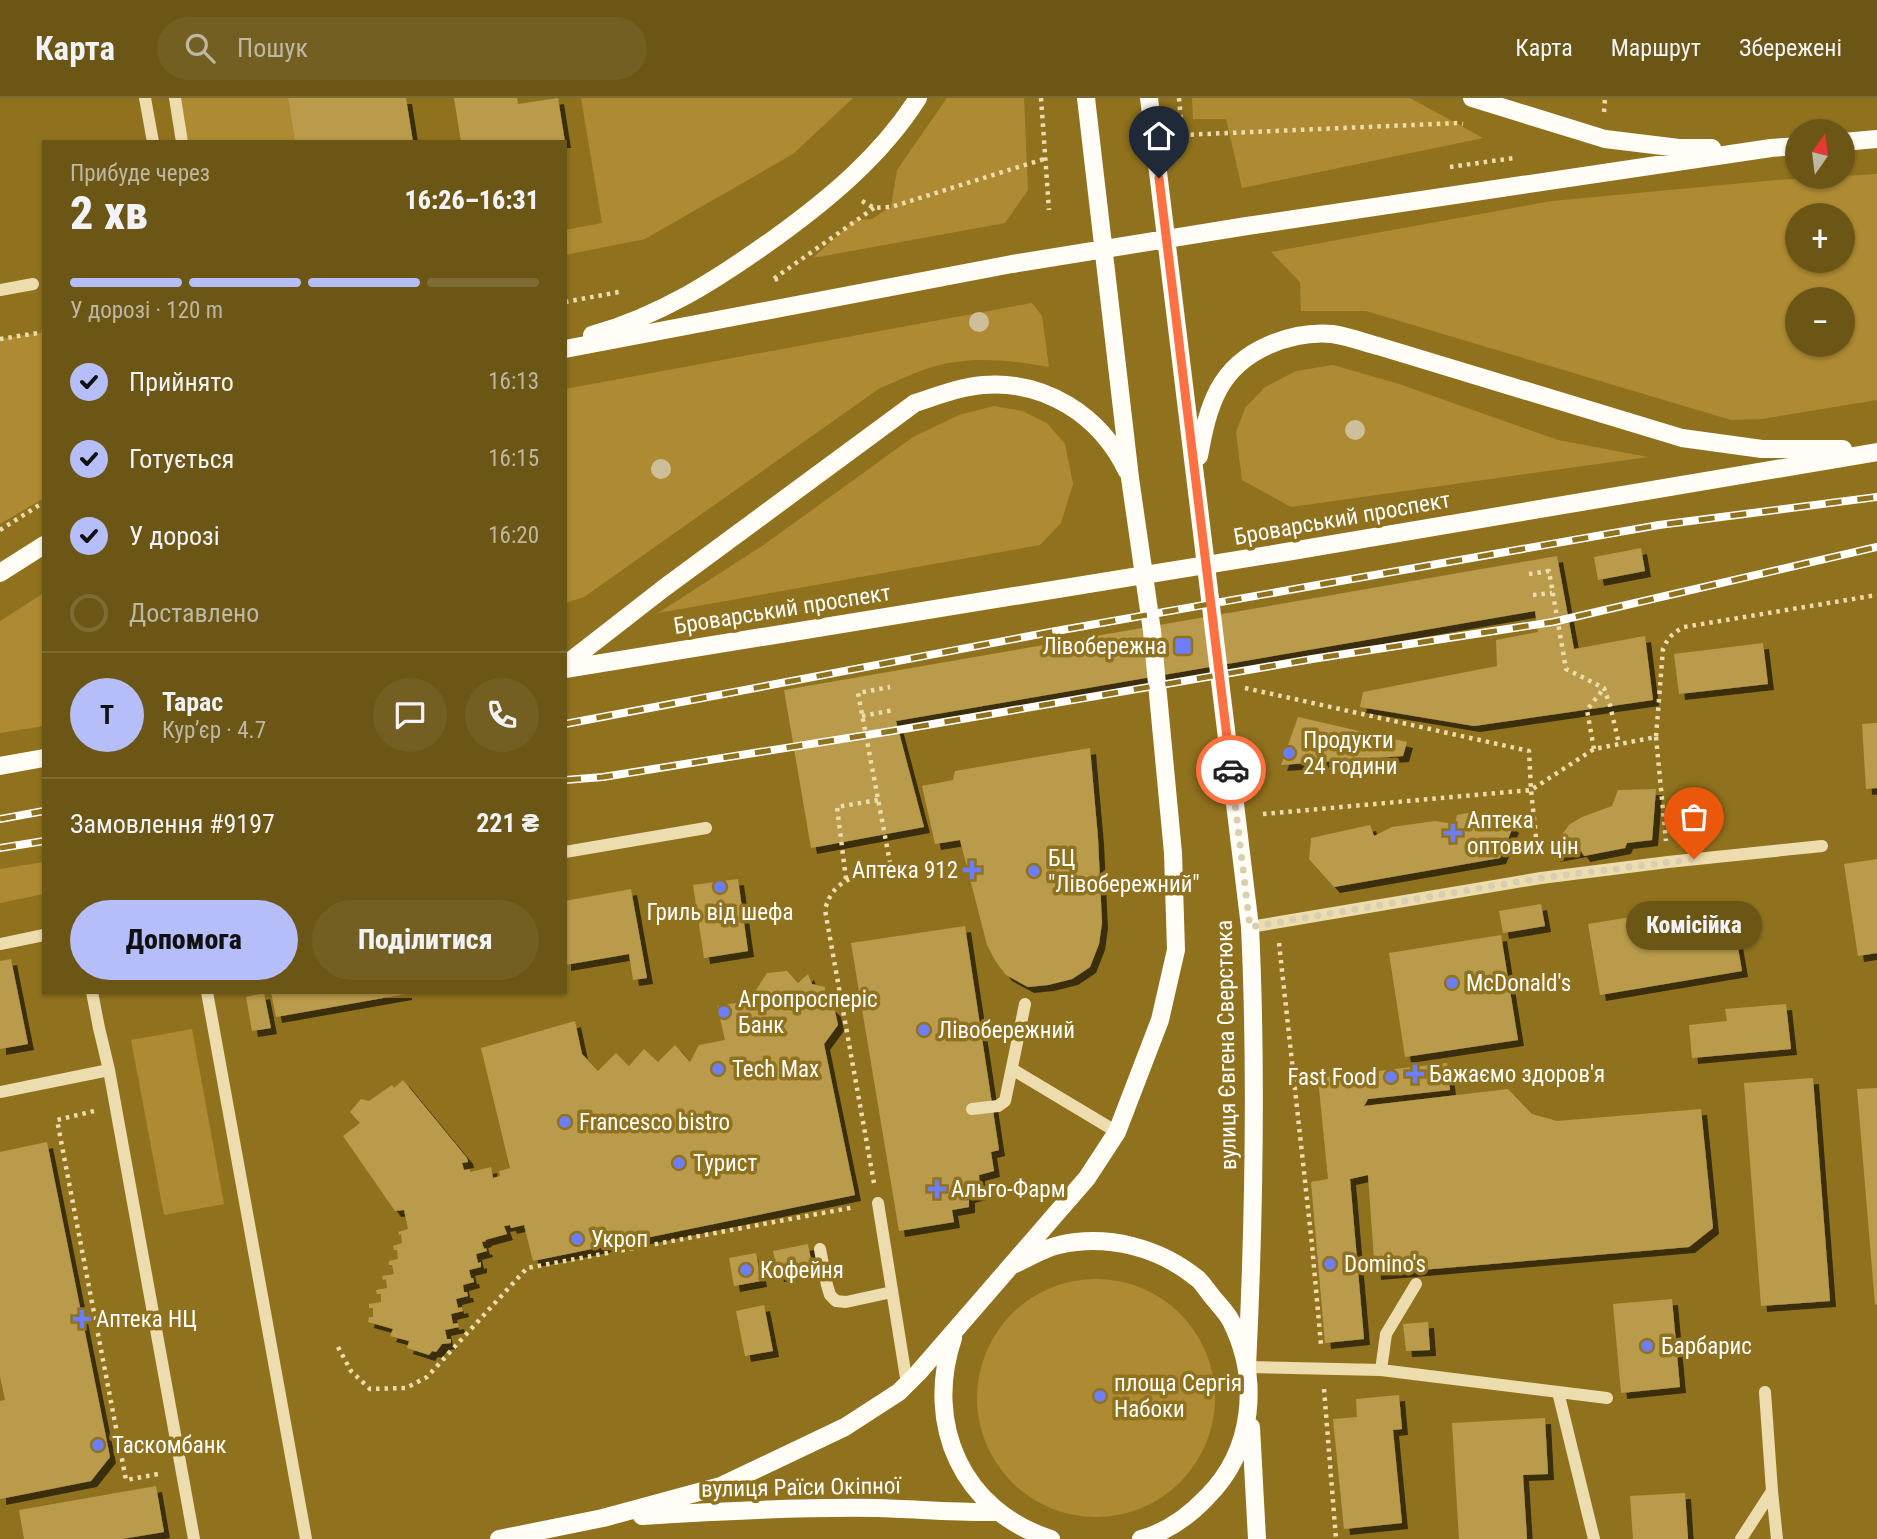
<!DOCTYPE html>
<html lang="uk">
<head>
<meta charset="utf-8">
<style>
  :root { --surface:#6c5616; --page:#745f23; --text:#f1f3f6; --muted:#beb7a1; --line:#7f6c35; --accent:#b6bef9 }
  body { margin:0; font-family:"Roboto Condensed",sans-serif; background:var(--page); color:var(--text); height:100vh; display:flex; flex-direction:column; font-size:26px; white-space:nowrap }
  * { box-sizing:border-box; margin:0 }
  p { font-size:23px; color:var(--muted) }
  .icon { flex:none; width:38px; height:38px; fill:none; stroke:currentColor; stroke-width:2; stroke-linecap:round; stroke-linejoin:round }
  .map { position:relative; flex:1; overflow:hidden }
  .drawer { position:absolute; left:42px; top:42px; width:525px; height:854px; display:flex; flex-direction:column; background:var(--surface); border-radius:0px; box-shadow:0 2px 5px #0004 }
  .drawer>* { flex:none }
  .needle { width:46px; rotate:14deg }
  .tools { position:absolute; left:1785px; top:21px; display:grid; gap:14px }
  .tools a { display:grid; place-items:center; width:70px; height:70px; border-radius:50%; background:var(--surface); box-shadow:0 2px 5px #0004; font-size:35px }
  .pin { position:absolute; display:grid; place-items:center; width:60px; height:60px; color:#fff; margin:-72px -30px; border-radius:50% 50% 50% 0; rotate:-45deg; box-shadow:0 0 7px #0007 }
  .pin .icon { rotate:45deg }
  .courier { position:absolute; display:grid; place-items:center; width:70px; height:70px; margin:-35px; border:5px solid #ff7043; border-radius:50%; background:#fff; color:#222; box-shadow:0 2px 9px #0007 }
  .bubble { position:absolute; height:49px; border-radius:24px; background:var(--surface); box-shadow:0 2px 5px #0004; font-size:23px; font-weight:800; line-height:49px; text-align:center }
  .summary em { font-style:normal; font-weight:800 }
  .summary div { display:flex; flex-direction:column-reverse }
  .summary { display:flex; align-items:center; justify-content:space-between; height:119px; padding:0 28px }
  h1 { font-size:46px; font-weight:800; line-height:52px }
  .bar { display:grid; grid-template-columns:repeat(4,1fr); gap:10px 7px; align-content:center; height:84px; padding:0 28px }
  .bar i { height:9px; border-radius:5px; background:var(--line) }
  .bar .on { background:var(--accent) }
  .bar p { grid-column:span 4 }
  .line { display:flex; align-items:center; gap:18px; padding:0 28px; border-top:2px solid var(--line) }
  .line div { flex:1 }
  .round { display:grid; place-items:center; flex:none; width:74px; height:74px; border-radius:37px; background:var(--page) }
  ol { padding:0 28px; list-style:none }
  li { display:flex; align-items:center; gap:21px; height:77px }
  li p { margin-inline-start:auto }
  li .icon { padding:7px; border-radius:50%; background:var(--accent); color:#111; stroke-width:4 }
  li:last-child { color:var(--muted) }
  li i { width:38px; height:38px; border:4px solid var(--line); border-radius:50% }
  .action { display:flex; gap:14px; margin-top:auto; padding:14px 28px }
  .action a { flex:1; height:80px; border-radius:42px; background:var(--accent); color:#111; font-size:28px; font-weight:800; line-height:80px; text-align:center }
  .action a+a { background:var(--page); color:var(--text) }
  header { display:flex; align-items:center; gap:42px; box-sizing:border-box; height:98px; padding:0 35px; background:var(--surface); border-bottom:2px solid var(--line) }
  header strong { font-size:33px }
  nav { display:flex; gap:38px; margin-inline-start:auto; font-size:24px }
  .search { width:490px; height:63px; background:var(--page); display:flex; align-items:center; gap:18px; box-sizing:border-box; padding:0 24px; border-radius:38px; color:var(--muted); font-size:26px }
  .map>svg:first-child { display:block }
  .green { fill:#ae8b32; fill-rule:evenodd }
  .building { fill:#b99b4b; filter:url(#shadow) }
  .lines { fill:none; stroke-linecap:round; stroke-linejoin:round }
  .path { stroke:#eddcae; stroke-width:4.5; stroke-dasharray:3.5 5; stroke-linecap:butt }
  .minor { stroke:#eddcae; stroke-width:12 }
  .major { stroke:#fffdf5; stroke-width:18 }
  .rail-casing { stroke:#fff; stroke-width:8 }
  .rail { stroke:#90721e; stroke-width:5; stroke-dasharray:16; stroke-linecap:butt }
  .tree { fill:#cdbf99 }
  .done { stroke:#d8ceb0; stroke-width:7; stroke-dasharray:0 12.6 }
  .route { stroke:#ff7043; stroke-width:9 }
  .poi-dot { fill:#6d7efc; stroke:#90721e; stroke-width:2.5 }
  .labels { text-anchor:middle; stroke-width:7; stroke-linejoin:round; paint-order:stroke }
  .street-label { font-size:23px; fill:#fff; stroke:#90721e }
  .poi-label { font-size:23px; fill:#fff; stroke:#90721e; text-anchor:start }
</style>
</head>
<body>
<header>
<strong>Карта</strong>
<div class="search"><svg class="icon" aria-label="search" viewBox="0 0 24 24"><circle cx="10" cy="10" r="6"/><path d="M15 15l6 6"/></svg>Пошук</div>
<nav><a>Карта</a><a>Маршрут</a><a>Збережені</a></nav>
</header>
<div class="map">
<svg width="1877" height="1441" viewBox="0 0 1877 1441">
  <defs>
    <filter id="shadow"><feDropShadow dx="6" dy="6" stdDeviation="0" flood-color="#0009"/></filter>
  </defs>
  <rect width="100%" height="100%" fill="#90721e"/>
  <path class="green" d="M181,0H288L295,44H188Z
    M581,0H853L793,56L645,141L565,157V132L602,125Z
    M947,0H1024L1028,92L1005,125L813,160L855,122L872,121L891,109L897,72Z
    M1192,0H1410L1483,40L1242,90L1226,21H1193Z
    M1877,76V302L1762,321L1731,322L1366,213H1301L1300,184L1271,154L1552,103L1776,82ZM1797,117H1843V163H1797ZM1797,201H1843V247H1797Z
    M1032,205L1042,218L1049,269C1012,262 972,258 936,268C917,273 898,283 880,290L584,499L565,505V291Z
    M44,234V400L0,426V241Z
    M1333,267L1399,286L1558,342L1648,359L1291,409L1242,382L1236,334L1245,310L1265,289L1296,273Z
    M994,308L1022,313L1047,325L1065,346L1073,386L1061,425L1040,447L658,515L765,446L913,339L959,317Z
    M44,495V628L0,635V523Z
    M44,764V796L0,805V771Z
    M192,931L224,1106L164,1117L131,942Z
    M977 1300a119 119 0 1 1 238 0a119 119 0 1 1-238 0Z"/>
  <path class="building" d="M288,0H406L413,44H295Z
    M454,0H517L518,6L558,0L565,44H461Z
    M1641,450L1645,473L1598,482L1594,459Z
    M1557,458L1574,551L1645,538L1653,602L1474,628L1360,609L1363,594L1497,568L1496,542L1538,534L1535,513L896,623L924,729L811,750L784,592Z
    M1763,545L1768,586L1679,596L1674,556Z
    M1298,619L1407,644L1403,658L1281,667Z
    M1877,625V690L1866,691L1862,626Z
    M1090,650L1098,740L1102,825L1099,846L1090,869L1072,881L1048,887L1028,889L1006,877L996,864L987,847L960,742L935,746L922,688L953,682L955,673Z
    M1656,691L1652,742L1627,745L1625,750L1584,758L1581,753L1554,758L1561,738L1569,727L1582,719L1612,708L1618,692Z
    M1473,714L1493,718L1506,724L1513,729L1500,760L1334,789L1309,761L1311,740L1370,727L1374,738L1392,729L1435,723L1455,726L1457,717Z
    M1877,761V855L1858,858L1844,766Z
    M738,781L748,853L704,860L693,787Z
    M631,791L647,880L633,882L629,856L565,867V803Z
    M1730,803L1742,873L1600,897L1588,826Z
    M1541,806L1545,828L1503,835L1499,813Z
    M965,828L999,1052L991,1054L994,1073L979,1077L980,1096L969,1099V1109L952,1112L954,1124L899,1133L851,845Z
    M1501,837L1518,942L1405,959L1389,855Z
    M11,861L28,946L0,951V863Z
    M787,873L798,885L808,876L812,886L825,889L824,902L835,913L838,927L824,946L855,1097L533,1163L524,1127L511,1130L510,1127L504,1128L507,1136L485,1142L486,1143L482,1144L484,1151L486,1150L487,1153L476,1156L478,1165L481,1164V1169L469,1172L471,1180H473L474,1184L463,1187L464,1194H467L468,1198L456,1201L458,1210L462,1209L463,1213L451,1216L453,1226L458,1225L459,1229L445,1232L447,1241H451V1245L442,1246L436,1254L432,1253L429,1257L407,1250L409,1243L390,1238L393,1231L368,1224L369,1219H373V1210H369V1206L381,1204V1196H377L376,1192L387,1190L386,1181L383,1182L382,1178L394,1176L392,1167H389V1163L398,1161L397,1152H394L393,1148L402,1145L401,1136L399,1137L398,1134L408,1131L404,1112L395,1113L343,1038L360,1025L350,1014L361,1001L369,1003L392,987L394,990L403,982L467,1060L468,1064L462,1065L464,1072L470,1071V1074L491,1069L493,1080L500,1078L499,1073L510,1070L481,950L575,923L582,956L598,973L616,955L629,968L644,951L658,964L675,947L690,964L699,947L725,942L717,908L749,903L767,875Z
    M271,894H406V896L276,919Z
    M264,895L271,930L252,933L246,899Z
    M1786,906L1791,951L1692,960L1689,927L1727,923L1725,911Z
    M1447,965L1450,992L1368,1001L1364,1008L1508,991L1532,1016L1557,1023L1701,1011L1713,1130L1689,1149L1375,1176L1368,1077L1350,1081L1364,1241L1325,1245L1311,1084L1328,1081L1318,980Z
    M1813,980L1830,1203L1761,1208L1744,985Z
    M1877,990V1206L1875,1207L1857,991Z
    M47,1044L110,1359L91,1383L0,1401V1303L5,1302L0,1278V1054Z
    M808,1146L813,1172L778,1178L773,1153Z
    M756,1155L761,1183L734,1188L729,1160Z
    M1672,1201L1680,1289L1621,1295L1613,1206Z
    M764,1207L773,1253L745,1258L736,1213Z
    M1428,1224L1430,1252L1406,1253L1403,1226Z
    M1399,1297L1402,1331L1393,1332L1402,1425L1344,1431L1333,1321L1357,1319L1356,1301Z
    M1545,1320L1548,1376L1523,1377L1527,1441H1459L1452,1325Z
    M156,1388L164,1434L122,1441H24L19,1412Z
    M1685,1395L1688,1441H1633L1630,1398Z"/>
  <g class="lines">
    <path class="path" d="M1041,0L1049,112
      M1179,0L1182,34
      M1604,14L1605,0
      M1182,37L1458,25L1463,26
      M1450,69L1514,60
      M862,103L874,110L891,109L1044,61
      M778,181L772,182L874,110
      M565,204L619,194
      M0,241L44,234
      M0,432L44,404
      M1529,476L1549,473L1566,571L1604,590L1610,607L1619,646
      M1533,497L1552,495
      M1245,590L1529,653L1531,692L1538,758
      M862,618L894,612
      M1656,639L1666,743
      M1594,651L1587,612L1604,590
      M1263,716L1531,692L1594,651L1656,639L1663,551C1668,539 1673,535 1684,529L1877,497
      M846,781L837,709L878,702
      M1279,845L1312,1147L1321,1247
      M94,1013L57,1022L126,1382L158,1376
      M874,1085L825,812C833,778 862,777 891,770L858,595L890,589
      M338,1249L351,1273L370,1291L406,1290L427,1279L527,1170L855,1109
      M1324,1291L1336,1441"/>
    <path class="minor" d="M145,0L153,44
      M175,0L182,44
      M0,192L33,186
      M565,754L706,730
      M1250,829L1541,780L1668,764L1822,748
      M0,846L44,837
      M92,894L99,930L109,972L194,1441
      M207,894L306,1441
      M1012,971L1117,1034
      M0,994L109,972
      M972,1011L998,1008L1005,1003L1025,906
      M878,1105L907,1286
      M820,1151L827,1187L830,1197L836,1203L846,1204L892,1194
      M1247,1269L1381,1272L1386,1236L1416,1186
      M1381,1272L1607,1300
      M1558,1294L1594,1441
      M1772,1393L1777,1441
      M1741,1441L1772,1393L1765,1294"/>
    <path class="major" d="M1149,0L1250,829C1257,975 1254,1122 1247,1269
      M1472,0L1605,41L1679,50H1712
      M1843,44L1877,41
      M592,237C662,217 716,182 775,140C829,101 882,57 918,0
      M565,251L1012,166L1247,128L1771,50L1797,48
      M1199,358C1208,308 1218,269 1269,247C1290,238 1309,234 1332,236C1347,238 1363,244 1378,248L1682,340L1762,351H1843
      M0,475L44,447
      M565,567L664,490L915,305C937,298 959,289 983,287C1045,282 1100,317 1127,373
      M565,571L1292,453L1877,354
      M0,668L44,660
      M1015,1166C1029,1160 1044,1150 1059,1147C1107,1136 1159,1149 1198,1181C1204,1187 1209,1195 1215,1202C1220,1208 1227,1215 1231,1223C1260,1281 1254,1352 1207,1399C1189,1418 1167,1434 1141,1441
      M953,1240C924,1326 962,1413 1051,1441
      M1251,1329L1257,1441
      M642,1418C720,1413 798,1409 876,1410C917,1411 958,1415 999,1414
      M499,1441L603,1420L721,1388L845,1329L899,1294L918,1275L1087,1080L1117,1034L1160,922L1176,852L1173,755L1152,533L1130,380L1086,0"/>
    <g class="rail-casing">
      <path id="rail" d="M565,626L1056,533L1659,427L1877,399
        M565,682L603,679L892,633L1312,561L1553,524L1877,449
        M0,721L44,713
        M0,750L44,743"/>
    </g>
    <use href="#rail" class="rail"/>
  </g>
  <g class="tree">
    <circle cx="979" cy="224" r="10"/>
    <circle cx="1355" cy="332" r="10"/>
    <circle cx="661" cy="371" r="10"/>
  </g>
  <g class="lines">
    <path class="done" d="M1231,672L1250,829L1541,780L1694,761"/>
    <path class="route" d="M1159,80L1231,672"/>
  </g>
  <g class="poi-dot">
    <rect x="1174" y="539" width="18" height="18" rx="3.5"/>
    <circle cx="1289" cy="655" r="7"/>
    <path d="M1449.5 724.5h7v7h7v7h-7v7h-7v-7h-7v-7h7z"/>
    <path d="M968.5 761.5h7v7h7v7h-7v7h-7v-7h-7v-7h7z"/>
    <circle cx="1034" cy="773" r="7"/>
    <circle cx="720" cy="789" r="7"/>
    <circle cx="1452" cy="885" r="7"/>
    <circle cx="724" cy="914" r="7"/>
    <circle cx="924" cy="932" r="7"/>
    <circle cx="718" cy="971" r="7"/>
    <path d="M1411.5 965.5h7v7h7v7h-7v7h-7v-7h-7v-7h7z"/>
    <circle cx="1391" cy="979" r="7"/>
    <circle cx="565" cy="1024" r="7"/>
    <circle cx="679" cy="1065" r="7"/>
    <path d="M933.5 1080.5h7v7h7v7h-7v7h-7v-7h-7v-7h7z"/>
    <circle cx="577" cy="1141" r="7"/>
    <circle cx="1330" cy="1166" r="7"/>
    <circle cx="746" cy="1172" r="7"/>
    <path d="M78.5 1210.5h7v7h7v7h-7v7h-7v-7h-7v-7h7z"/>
    <circle cx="1647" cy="1248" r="7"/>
    <circle cx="1100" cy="1298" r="7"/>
    <circle cx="98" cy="1347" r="7"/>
  </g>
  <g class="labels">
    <g class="street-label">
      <text transform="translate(1342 420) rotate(-10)" y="8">Броварський проспект</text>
      <text transform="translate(782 511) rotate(-9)" y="8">Броварський проспект</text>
      <text transform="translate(1226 947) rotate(-91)" y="8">вулиця Євгена Сверстюка</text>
      <text transform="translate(801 1389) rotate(-1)" y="8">вулиця Раїси Окіпної</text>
    </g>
    <g class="poi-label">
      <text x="1167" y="556" text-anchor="end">Лівобережна</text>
      <text x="1303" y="650">Продукти<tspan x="1303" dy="26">24 години</tspan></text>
      <text x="1467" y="730">Аптека<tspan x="1467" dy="26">оптових цін</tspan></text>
      <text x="1048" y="768">БЦ<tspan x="1048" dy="26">"Лівобережний"</tspan></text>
      <text x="958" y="780" text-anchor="end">Аптека 912</text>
      <text x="720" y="822" text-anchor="middle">Гриль від шефа</text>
      <text x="1466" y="893">McDonald's</text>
      <text x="738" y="909">Агропросперіс<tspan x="738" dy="26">Банк</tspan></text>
      <text x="938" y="940">Лівобережний</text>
      <text x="732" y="979">Tech Max</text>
      <text x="1429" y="984">Бажаємо здоров'я</text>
      <text x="1377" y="987" text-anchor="end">Fast Food</text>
      <text x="579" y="1032">Francesco bistro</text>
      <text x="693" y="1073">Турист</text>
      <text x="951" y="1099">Альго-Фарм</text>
      <text x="591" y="1149">Укроп</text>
      <text x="1344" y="1174">Domino's</text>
      <text x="760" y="1180">Кофейня</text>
      <text x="96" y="1229">Аптека НЦ</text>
      <text x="1661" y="1256">Барбарис</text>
      <text x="1114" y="1293">площа Сергія<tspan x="1114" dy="26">Набоки</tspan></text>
      <text x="112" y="1355">Таскомбанк</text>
    </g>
  </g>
</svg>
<div class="tools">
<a><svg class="needle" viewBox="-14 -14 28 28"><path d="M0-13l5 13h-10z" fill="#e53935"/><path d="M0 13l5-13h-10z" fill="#beb7a1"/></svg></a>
<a>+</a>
<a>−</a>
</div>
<div class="pin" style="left:1694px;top:761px;background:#ea580c"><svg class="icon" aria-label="bag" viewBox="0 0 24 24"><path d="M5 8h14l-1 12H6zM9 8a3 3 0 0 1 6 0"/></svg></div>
<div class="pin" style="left:1159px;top:80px;background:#1f2937"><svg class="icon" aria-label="home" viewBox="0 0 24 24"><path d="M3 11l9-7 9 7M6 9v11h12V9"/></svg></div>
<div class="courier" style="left:1231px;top:672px"><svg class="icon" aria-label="car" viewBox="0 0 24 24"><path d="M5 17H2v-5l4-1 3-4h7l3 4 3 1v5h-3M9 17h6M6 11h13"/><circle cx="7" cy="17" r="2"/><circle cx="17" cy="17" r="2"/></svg></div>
<div class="bubble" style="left:1626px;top:803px;width:136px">Комісійка</div>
<section class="drawer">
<div class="summary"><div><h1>2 хв</h1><p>Прибуде через</p></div><em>16:26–16:31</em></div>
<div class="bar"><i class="on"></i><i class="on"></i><i class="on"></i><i></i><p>У дорозі · 120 m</p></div>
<ol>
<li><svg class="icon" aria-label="check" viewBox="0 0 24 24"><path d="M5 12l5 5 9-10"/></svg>Прийнято<p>16:13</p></li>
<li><svg class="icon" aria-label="check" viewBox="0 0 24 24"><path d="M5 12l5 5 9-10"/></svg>Готується<p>16:15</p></li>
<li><svg class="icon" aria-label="check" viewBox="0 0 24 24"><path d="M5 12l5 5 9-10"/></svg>У дорозі<p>16:20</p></li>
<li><i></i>Доставлено</li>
</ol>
<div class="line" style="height:126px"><b class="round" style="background:var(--accent);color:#111">Т</b><div><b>Тарас</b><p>Кур’єр · 4.7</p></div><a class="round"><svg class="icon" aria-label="chat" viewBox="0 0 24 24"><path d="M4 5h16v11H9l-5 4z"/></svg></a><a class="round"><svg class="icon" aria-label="phone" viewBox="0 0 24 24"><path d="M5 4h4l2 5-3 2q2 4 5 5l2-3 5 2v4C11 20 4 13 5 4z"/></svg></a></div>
<div class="line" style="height:91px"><div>Замовлення #9197</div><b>221 ₴</b></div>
<div class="action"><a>Допомога</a><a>Поділитися</a></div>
</section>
</div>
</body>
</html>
